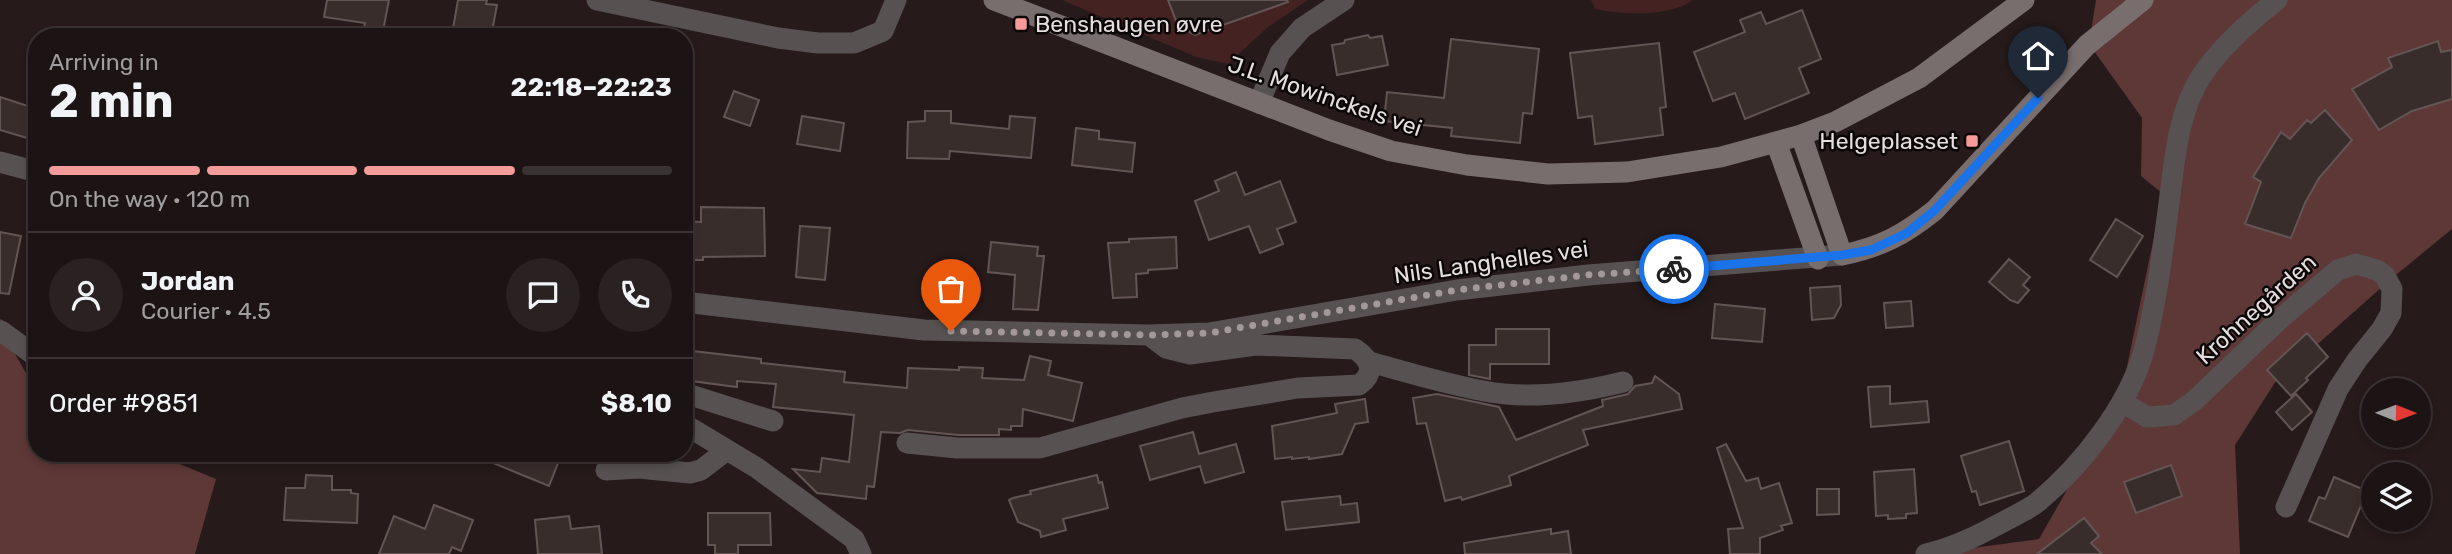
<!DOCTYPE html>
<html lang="en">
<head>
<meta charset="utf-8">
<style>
  :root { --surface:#1c1414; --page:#292122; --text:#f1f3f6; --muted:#a09ea0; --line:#3a3334; --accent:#f59b9a }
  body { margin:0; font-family:Rubik,sans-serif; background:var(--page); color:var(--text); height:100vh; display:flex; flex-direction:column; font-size:26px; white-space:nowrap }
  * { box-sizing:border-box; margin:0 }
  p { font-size:23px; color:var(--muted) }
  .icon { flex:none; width:38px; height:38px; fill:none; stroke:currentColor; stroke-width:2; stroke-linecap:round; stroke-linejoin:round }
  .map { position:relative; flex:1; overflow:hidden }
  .drawer { position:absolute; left:28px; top:28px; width:665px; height:434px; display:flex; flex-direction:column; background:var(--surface); border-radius:28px; box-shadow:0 4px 10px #0003,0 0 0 2px var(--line) }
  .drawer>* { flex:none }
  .needle { width:46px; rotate:91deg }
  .fabs { position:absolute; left:2361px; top:378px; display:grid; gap:14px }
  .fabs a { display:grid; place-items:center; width:70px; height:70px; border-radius:50%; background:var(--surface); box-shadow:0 4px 10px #0003,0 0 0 2px var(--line); font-size:35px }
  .pin { position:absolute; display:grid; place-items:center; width:60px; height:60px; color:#fff; margin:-72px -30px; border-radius:50% 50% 50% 0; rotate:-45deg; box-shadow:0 0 7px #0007 }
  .pin .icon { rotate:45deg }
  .courier { position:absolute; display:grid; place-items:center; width:70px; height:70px; margin:-35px; border:5px solid #1a73e8; border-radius:50%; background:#fff; color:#222; box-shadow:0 2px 9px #0007 }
  .head em { font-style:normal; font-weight:700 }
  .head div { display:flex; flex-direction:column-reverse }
  .head { display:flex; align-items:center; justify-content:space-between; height:119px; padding:0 21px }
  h1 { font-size:46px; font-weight:700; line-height:52px }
  .bar { display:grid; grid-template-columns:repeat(4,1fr); gap:10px 7px; align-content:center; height:84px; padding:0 21px }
  .bar i { height:9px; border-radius:5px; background:var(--line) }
  .bar .active { background:var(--accent) }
  .bar p { grid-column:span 4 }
  .line { display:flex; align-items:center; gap:18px; padding:0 21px; border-top:2px solid var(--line) }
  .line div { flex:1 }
  .round { display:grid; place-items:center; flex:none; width:74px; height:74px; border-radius:37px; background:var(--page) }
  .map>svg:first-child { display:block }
  .green { fill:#432221 }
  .forest { fill:#5e3737 }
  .building { fill:#392d2c; stroke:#645555; stroke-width:2 }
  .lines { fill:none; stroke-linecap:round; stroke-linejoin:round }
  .street { stroke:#575151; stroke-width:21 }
  .secondary { stroke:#786e6d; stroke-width:21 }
  .done { stroke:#a39999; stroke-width:7; stroke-dasharray:0 12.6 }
  .route { stroke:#1a73e8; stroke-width:9 }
  .poi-dot { fill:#f59b9a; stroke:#0b0706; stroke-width:2.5 }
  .labels { text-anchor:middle; stroke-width:5; stroke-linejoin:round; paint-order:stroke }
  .poi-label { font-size:23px; fill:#e6dede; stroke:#0b0706; text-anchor:start }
  .street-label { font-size:23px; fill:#e6dede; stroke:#0b0706 }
</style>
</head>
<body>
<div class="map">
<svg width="2452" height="554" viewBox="0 0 2452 554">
  <rect width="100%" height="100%" fill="#261a1a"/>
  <path class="green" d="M1062,0H1308L1268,27L1228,64L1196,57Z
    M1591,0H1693C1671,17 1621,15 1595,9Z"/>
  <path class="forest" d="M2096,0H2452V229L2391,279L2276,381L2235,445L2240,554H1928L2039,539L2121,395L2163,194L2141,176L2142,118L2089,44Z
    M0,319L3,320L4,335L37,392V453H153L216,479L195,554H0Z"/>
  <path class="building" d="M327,0H389L383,31L364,28L365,23L324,17Z
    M458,0H487L486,4L497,5L491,37L452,34Z
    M1168,0H1287L1288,2L1195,35L1178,26Z
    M1802,10L1821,59L1799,68L1809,93L1745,119L1735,93L1713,101L1694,52L1745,32L1740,20L1761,12L1766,24Z
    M1368,35L1370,38L1382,36L1388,65L1337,75L1332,45L1344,43L1345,40Z
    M1451,39L1539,49L1532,114L1523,113L1520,143L1451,136L1452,128L1384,121L1387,92L1444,98Z
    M2438,41L2441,52L2452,50V99L2412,111L2379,130L2352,89L2392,67L2388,58Z
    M1659,43L1666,107L1660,108L1663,135L1595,144L1592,116L1578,118L1570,53Z
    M734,91L759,100L750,126L724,117Z
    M0,97L37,109V141L0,130Z
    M2325,110L2352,140L2319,178L2305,203L2291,238L2245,224L2261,182L2253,177L2281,132L2290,139L2307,120L2311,123Z
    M925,111H951V123L1009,129L1010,116L1035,118L1031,158L950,151L949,159L907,158L908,122L925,121Z
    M802,116L844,123L840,151L797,144Z
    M1076,128L1099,131V139L1135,143L1132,172L1072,165Z
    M1236,172L1245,195L1280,181L1296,222L1277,229L1283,244L1260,253L1249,226L1209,240L1195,201L1219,191L1215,181Z
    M701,207L764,208L765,256L703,257V260H684V221L701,222Z
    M2116,219L2143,236L2117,277L2090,260Z
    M800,226L830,228L825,280L796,277Z
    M0,232L21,236L9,294L0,293Z
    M1176,237L1177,268L1148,270V273L1136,274L1137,297L1113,298L1108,243L1129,242V239Z
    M991,242L1038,247L1037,256H1044L1038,310L1013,309L1015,275L988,272Z
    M2009,259L2030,277L2023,285L2029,290L2018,303L2010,300L1989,282Z
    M1840,286L1841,305L1834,318L1812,320L1810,288Z
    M1911,301L1913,326L1886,328L1884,303Z
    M1715,304L1765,309L1762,342L1712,338Z
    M1496,329H1549V364H1490V379L1469,375V345H1496Z
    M2307,333L2328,357L2306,378L2308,380L2291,396L2267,370Z
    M684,350L761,359V363L845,372L844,382L907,388L908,368L959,370V367L983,368L982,378L1024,380L1030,356L1051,361L1048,375L1082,383L1073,421L1023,409L1022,426H1011V430L999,429V435H958L908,430L900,433L881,432L874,487L867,486L866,499L817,493L793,469L820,472L822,458L849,462L854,415L773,407L776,384L737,381V387L684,380Z
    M1655,376L1679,394L1682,409L1583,430L1588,445L1509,476L1511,485L1462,500L1461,497L1445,501L1426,423L1417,424L1413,398L1437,394L1499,407L1516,440L1603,406L1602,400L1628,394L1635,386L1652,383Z
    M1890,386V404L1927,401L1929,422L1871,427L1868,387Z
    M2296,394L2312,412L2292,430L2276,412Z
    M1365,399L1368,422L1355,424L1342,454L1309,459V457L1292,459V457L1275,459L1272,426L1337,413L1335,404Z
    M1193,432L1199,454L1236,444L1244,472L1205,483L1200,466L1150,480L1140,446Z
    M2009,441L2024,491L1980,505L1976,491L1972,492L1961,456Z
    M1726,444L1746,481L1758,478L1761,489L1779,483L1792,523L1781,526L1783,530L1760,538V554H1730L1728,529L1743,528L1717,448Z
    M469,453H562L549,486Z
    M2171,465L2182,496L2136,513L2124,482Z
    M1914,469L1917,513L1906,514V518L1888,519V515L1876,516L1874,472Z
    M306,475L332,476V490H351V493L358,494L357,523L284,520L286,488H305Z
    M1097,475L1099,483L1102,482L1108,508L1063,519L1066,530L1041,537L1040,531L1018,522L1009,500L1013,498L1031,494L1030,491Z
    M2334,477L2367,491L2348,537L2309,521L2319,497L2325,499Z
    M1817,489H1839V514L1817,515Z
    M1340,496L1341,505L1357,503L1359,522L1286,530L1282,502Z
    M434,505L473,520L461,551L452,547L449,554H379L394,516L425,529Z
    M708,513H770L771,545H738V554H715V545H708Z
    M569,516L571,529L599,526L602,554H538L535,520Z
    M2084,518L2099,536L2091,543L2102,554H2037Z
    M1551,529V534L1568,531L1571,554H1465L1464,543Z"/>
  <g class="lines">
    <path class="street" d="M597,0L778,38L818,43H854L883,31L896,0
      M1259,103L1280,53L1302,28L1344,0
      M0,162L37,172
      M684,302L924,330L1149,335L1209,333L1457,290L1588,275L1842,255
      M1,331L37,357
      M1370,362C1406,372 1445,384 1484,391C1529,400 1579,393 1623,382
      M684,393L773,421
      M2122,402L2147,417L2174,415L2194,401L2281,318L2338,270L2356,264L2377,270L2385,276L2392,289L2391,313L2382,329L2357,360L2338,389L2286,507
      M684,424L757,468L817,512L854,539L861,554
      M907,443L957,448H1040L1182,408L1213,402L1298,388L1359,385C1376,372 1371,360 1355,349L1256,345L1190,354L1166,348L1149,335
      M606,470L639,468L690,473L701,470L727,450
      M1926,554C1958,547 1988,530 2018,514C2025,510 2034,506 2040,500C2082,465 2127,407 2143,354C2155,310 2161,264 2167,218C2174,172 2175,116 2202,75C2221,47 2250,21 2277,0"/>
    <path class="secondary" d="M994,0L1329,130L1391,151L1467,165L1548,174L1627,172L1721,157L1801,135L1835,122L1919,78L2024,0
      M1801,135L1842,255C1881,247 1904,235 1935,210L2087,45L2143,0
      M1776,142L1818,259"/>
  </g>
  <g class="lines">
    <path class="done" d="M951,331L1149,335L1209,333L1457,290L1587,275L1674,269"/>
    <path class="route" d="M1674,269L1842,255L1871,250L1907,233L1935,210L2038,98"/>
  </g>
  <g class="poi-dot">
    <rect x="1014" y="17" width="14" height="14" rx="3.5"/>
    <rect x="1965" y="134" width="14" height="14" rx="3.5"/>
  </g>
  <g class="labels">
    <g class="poi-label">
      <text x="1035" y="32">Benshaugen øvre</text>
      <text x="1958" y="149" text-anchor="end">Helgeplasset</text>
    </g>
    <g class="street-label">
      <text transform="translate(1325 96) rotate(19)" y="8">J.L. Mowinckels vei</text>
      <text transform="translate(1491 262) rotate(-8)" y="8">Nils Langhelles vei</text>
      <text transform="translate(2256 309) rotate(-42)" y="8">Krohnegården</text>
    </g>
  </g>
</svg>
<div class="fabs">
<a><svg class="needle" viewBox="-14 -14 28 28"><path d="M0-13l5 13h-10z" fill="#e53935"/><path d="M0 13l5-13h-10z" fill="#a09ea0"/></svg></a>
<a><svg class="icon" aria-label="layers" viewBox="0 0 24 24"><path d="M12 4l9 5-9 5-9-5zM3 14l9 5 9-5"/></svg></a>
</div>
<div class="pin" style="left:951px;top:331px;background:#ea580c"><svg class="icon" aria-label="bag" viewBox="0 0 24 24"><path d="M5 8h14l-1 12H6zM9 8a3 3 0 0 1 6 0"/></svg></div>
<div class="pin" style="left:2038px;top:98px;background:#1f2937"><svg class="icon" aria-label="home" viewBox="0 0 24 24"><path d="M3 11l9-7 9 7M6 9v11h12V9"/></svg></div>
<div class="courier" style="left:1674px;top:269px"><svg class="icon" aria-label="bike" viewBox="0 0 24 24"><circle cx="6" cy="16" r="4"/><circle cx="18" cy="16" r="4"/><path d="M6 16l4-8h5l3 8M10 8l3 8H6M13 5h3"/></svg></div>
<section class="drawer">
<div class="head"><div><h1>2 min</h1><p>Arriving in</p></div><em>22:18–22:23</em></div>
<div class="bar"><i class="active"></i><i class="active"></i><i class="active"></i><i></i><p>On the way · 120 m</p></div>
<div class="line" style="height:126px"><a class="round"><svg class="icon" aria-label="person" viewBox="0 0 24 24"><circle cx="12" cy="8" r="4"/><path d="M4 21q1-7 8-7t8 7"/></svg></a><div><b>Jordan</b><p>Courier · 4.5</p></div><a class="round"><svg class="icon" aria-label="chat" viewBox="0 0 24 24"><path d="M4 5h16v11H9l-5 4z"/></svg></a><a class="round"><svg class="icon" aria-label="phone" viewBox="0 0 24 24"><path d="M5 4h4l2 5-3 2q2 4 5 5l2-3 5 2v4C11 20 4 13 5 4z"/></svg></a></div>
<div class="line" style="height:91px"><div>Order #9851</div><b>$8.10</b></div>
</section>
</div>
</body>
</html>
